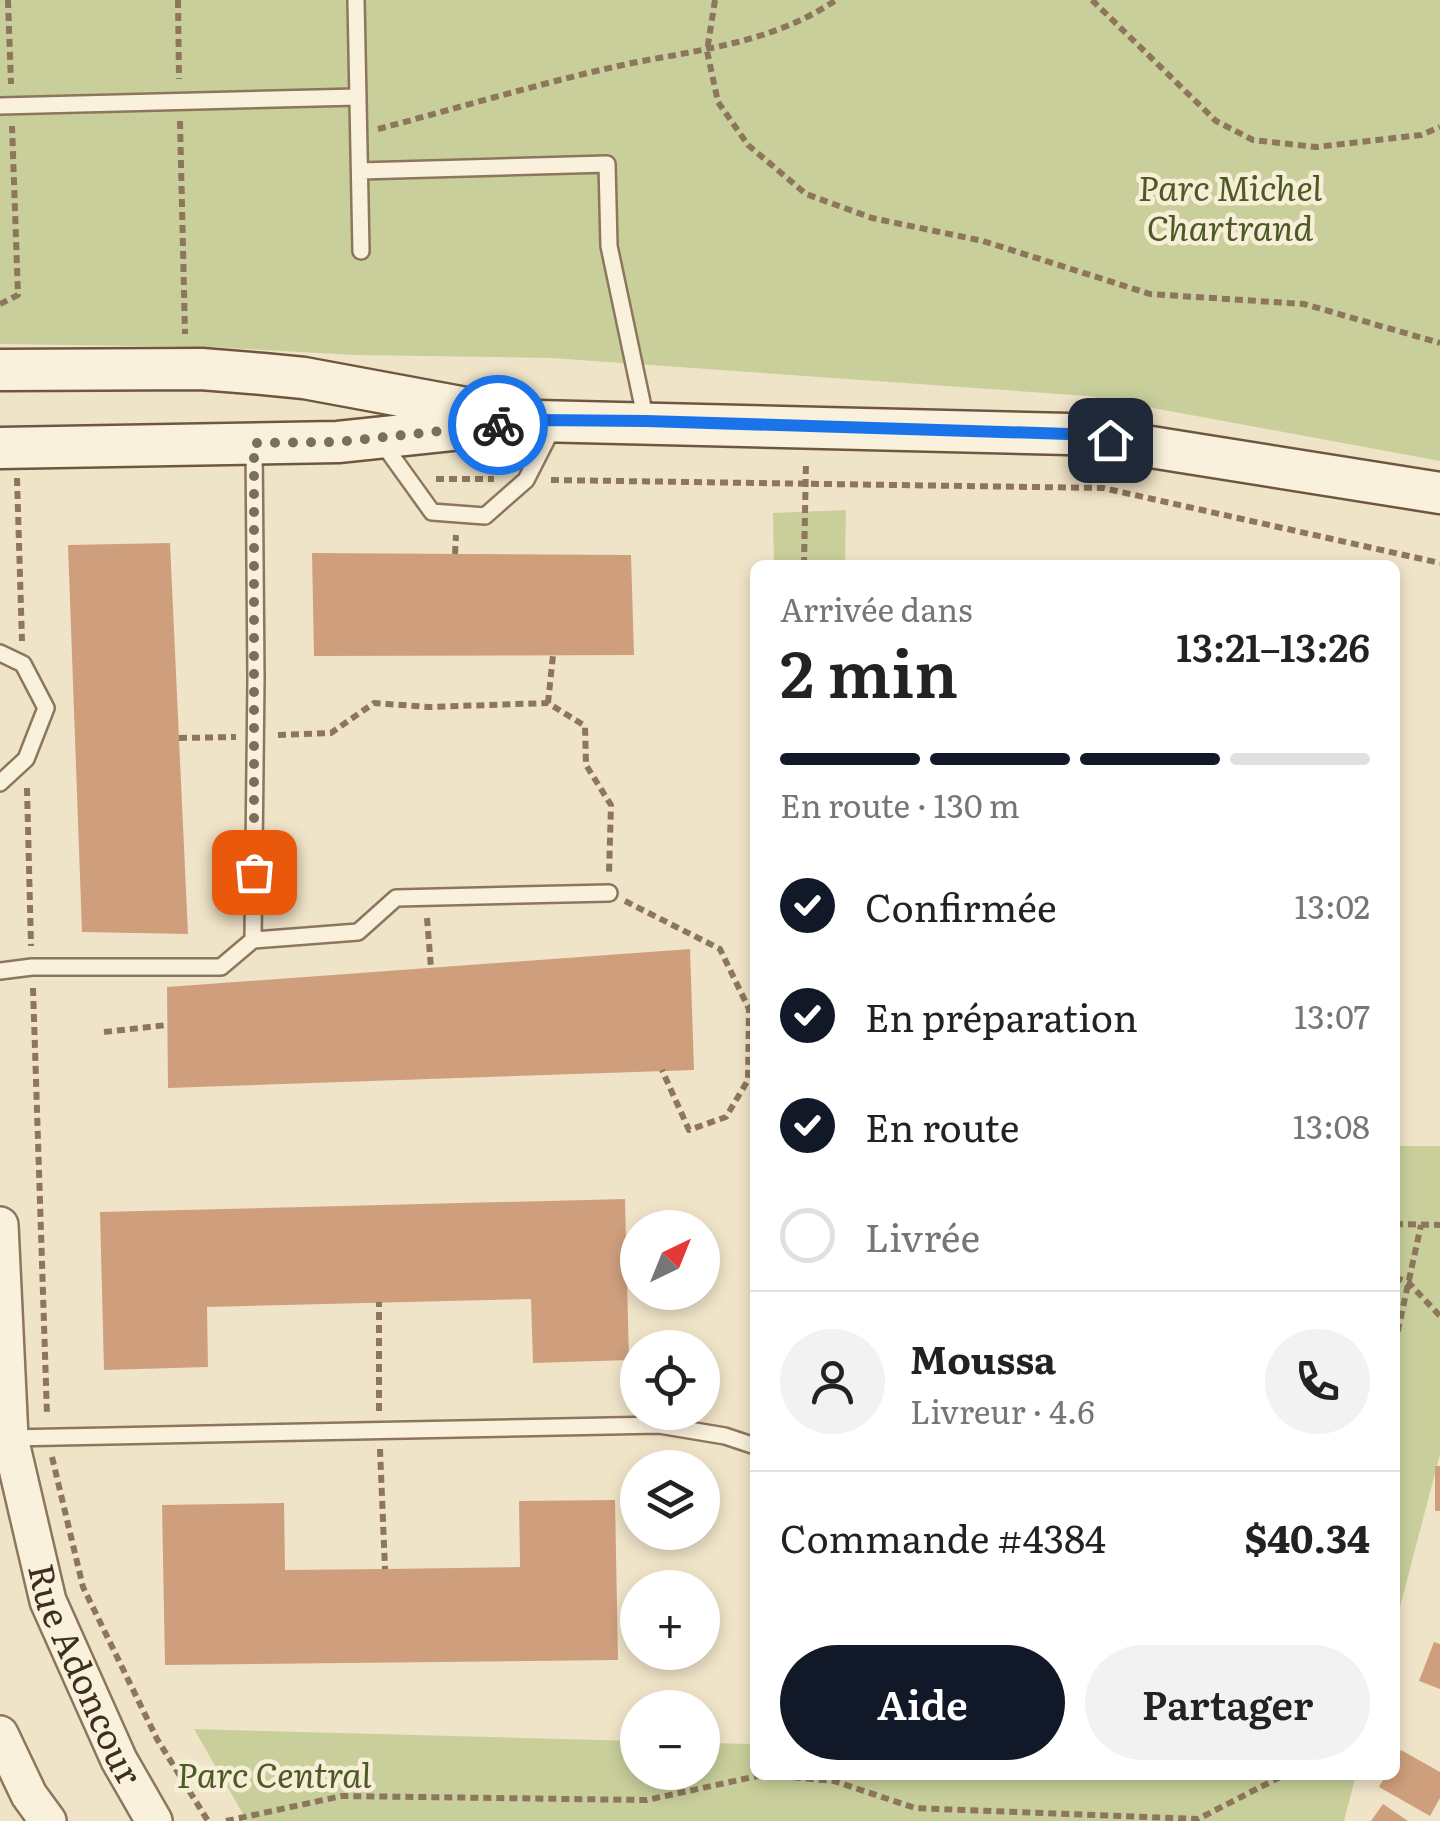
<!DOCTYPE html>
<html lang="fr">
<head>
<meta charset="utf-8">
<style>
  :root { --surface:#fff; --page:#f2f2f2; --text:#222; --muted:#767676; --line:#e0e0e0; --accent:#111827 }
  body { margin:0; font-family:Literata,serif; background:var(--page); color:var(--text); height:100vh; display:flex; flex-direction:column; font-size:38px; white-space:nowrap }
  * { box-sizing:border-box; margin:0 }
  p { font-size:32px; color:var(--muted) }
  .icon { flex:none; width:55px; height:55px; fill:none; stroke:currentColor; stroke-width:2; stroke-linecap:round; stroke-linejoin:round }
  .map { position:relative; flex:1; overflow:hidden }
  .panel { position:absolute; left:750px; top:560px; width:650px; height:1220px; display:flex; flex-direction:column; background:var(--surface); border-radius:15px; box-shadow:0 5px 15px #0003 }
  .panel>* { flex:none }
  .needle { width:65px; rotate:43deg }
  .controls { position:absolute; left:620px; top:1210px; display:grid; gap:20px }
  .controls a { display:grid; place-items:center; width:100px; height:100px; border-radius:50%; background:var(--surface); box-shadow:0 5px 15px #0003; font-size:50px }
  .pin { position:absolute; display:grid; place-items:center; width:85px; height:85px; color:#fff; margin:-42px; border-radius:20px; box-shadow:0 5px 15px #0006 }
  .courier { position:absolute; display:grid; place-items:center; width:100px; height:100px; margin:-50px; border:8px solid #1a73e8; border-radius:50%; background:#fff; color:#222; box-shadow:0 2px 12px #0007 }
  .head em { font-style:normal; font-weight:600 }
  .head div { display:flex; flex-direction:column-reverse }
  .head { display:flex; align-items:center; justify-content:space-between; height:170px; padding:0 30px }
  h1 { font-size:65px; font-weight:600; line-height:75px }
  .bar { display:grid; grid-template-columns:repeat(4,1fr); gap:15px 10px; align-content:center; height:120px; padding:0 30px }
  .bar i { height:12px; border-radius:8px; background:var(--line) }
  .bar .current { background:var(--accent) }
  .bar p { grid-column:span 4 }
  .line { display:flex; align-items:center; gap:25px; padding:0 30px; border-top:2px solid var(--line) }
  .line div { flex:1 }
  .round { display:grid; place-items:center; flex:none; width:105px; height:105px; border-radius:52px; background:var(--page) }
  ol { padding:0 30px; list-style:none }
  li { display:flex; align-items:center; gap:30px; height:110px }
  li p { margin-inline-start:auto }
  li .icon { padding:10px; border-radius:50%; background:var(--accent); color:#fff; stroke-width:4 }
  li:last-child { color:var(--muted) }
  li i { width:55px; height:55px; border:5px solid var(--line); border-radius:50% }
  .action { display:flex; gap:20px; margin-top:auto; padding:20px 30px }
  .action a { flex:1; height:115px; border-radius:60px; background:var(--accent); color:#fff; font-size:40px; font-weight:600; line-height:115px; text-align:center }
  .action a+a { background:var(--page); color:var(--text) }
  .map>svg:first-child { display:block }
  .green { fill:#c9cf9b }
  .building { fill:#cf9f7d }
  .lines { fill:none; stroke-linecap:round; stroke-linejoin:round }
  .service-casing { stroke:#8d765c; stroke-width:20 }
  .tertiary-casing { stroke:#8d765c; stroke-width:40 }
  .secondary-casing { stroke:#6f573f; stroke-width:45 }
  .path { stroke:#8d765c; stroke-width:6; stroke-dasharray:8 5; stroke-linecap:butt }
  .service { stroke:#faf1dc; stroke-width:15 }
  .tertiary { stroke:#faf1dc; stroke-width:35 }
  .secondary { stroke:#faf1dc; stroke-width:40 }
  .done { stroke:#7c6e5b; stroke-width:10; stroke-dasharray:0 18 }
  .route { stroke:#1a73e8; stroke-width:12 }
  .labels { text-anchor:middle; stroke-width:9; stroke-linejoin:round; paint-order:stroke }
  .park-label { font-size:35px; font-style:italic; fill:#4d5a26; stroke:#f7eed8 }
  .street-label { font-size:35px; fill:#3d2e20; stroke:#f7eed8 }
</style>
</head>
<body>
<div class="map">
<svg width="1440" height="1821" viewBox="0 0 1440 1821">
  <rect width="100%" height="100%" fill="#f0e4c8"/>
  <path class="green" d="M0,0H1440V461L1088,396L551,358L355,355L211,347L0,344Z
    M846,510L845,565H774L773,513Z
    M1395,1146H1440V1454L1395,1626Z
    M194,1729L637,1741L638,1772H702L703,1743L755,1744V1775H1356L1344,1821H247Z"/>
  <path class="building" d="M170,543L188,934L82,932L68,545Z
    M312,553L631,555L634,655L314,656Z
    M690,949L694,1070L168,1088L167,987Z
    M625,1199L629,1360L533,1363L531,1299L207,1307L208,1367L104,1370L100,1212Z
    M1435,1466H1440V1511H1435Z
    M615,1500L618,1660L165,1665L162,1505L284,1503L285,1570L385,1569L520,1567L519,1501Z
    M1434,1642L1440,1644V1689L1419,1681Z
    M1401,1750L1440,1772V1798L1430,1816L1379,1787L1386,1775H1395V1760Z
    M1383,1804L1408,1821H1371Z"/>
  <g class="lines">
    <g class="service-casing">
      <path id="service" d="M356,0L361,251
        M0,106L358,97
        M360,171L607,164L609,246L646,421
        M381,441L432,512L485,516L526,480L554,425
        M0,653L23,664L46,708L26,759L0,783
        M253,940L256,679L254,444
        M0,971L32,967H221L253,940L358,932L396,898L609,893
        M10,1438L659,1425L725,1436L755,1446"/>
    </g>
    <g class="tertiary-casing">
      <g id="tertiary">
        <path id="s1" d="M0,1225L10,1438L48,1601L119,1760L154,1821"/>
        <path d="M0,1734L29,1795L48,1821"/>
      </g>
    </g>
    <g class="secondary-casing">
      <path id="secondary" d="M0,370L201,369L263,374L304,378L493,413
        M0,448L338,442L537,421L1069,434L1440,493"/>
    </g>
    <path class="path" d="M8,0L11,84
      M178,0L179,79
      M715,0L707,51L718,102L748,145L806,194L872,218L983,241L1150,294L1304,304L1440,343
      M1092,0L1216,121L1253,140L1316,147L1421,135L1440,127
      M180,121L185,334
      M378,129C462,107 547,81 632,63C704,49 774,42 836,0
      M0,304L18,295L12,126
      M17,478L22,641
      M436,479H494
      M551,480L1103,488L1440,563
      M455,554L456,535
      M804,565L806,461
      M548,703L553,655
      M278,735L331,733L374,703L429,707L548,703L585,726L586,765L611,805L609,873
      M179,738L236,737
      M27,788L31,946
      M625,901L720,949L749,1009L748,1080L726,1117L689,1130L662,1070
      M427,918L431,968
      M33,988L47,1415
      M104,1032L167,1025
      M1395,1224L1440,1225
      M1395,1277L1409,1283L1440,1316
      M1395,1344L1421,1225
      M379,1411V1302
      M380,1449L385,1569
      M52,1457L83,1587L157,1739L208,1821
      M767,1775L834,1781L915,1808L1198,1819L1284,1775
      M226,1821L342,1796L647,1800L762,1775"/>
    <use href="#service" class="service"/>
    <use href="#tertiary" class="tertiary"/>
    <use href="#secondary" class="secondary"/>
  </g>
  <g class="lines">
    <path class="done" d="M254,872V443L338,442L498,425"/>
    <path class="route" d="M498,425L537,420L646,421L1069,434L1110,440"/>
  </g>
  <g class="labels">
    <g class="park-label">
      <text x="1230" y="201">Parc Michel<tspan x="1230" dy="40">Chartrand</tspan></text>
      <text x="274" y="1788">Parc Central</text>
    </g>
    <g class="street-label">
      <text dy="12" stroke="none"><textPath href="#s1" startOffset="462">Rue Adoncour</textPath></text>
    </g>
  </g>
</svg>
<div class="controls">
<a><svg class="needle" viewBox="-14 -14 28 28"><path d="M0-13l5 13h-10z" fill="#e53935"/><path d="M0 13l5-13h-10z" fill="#767676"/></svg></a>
<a><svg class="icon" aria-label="locate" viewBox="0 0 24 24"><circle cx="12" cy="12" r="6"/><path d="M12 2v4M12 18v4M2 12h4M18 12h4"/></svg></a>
<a><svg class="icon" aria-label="layers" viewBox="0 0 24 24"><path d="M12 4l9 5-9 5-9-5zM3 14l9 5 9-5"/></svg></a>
<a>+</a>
<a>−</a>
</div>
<div class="pin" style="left:254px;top:872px;background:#ea580c"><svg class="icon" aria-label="bag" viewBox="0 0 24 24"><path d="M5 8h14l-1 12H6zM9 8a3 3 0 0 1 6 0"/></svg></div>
<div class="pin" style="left:1110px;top:440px;background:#1f2937"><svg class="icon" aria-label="home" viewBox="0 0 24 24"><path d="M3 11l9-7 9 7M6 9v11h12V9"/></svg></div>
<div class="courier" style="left:498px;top:425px"><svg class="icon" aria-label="bike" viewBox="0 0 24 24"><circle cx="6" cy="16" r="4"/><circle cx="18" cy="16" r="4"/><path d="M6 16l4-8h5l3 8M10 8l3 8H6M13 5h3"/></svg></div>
<section class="panel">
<div class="head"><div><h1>2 min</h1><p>Arrivée dans</p></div><em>13:21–13:26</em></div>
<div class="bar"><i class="current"></i><i class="current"></i><i class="current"></i><i></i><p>En route · 130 m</p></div>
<ol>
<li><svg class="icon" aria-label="check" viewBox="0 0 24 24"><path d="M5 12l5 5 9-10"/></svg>Confirmée<p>13:02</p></li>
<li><svg class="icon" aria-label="check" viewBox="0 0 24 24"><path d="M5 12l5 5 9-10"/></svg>En préparation<p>13:07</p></li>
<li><svg class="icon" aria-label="check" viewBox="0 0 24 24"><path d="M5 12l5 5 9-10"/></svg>En route<p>13:08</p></li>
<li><i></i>Livrée</li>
</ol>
<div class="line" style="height:180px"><a class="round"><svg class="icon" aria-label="person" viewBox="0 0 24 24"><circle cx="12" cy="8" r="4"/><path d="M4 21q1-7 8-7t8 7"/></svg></a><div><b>Moussa</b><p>Livreur · 4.6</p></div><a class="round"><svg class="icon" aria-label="phone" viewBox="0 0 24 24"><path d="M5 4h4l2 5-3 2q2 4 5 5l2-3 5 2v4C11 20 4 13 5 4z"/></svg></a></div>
<div class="line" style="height:130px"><div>Commande #4384</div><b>$40.34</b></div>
<div class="action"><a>Aide</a><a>Partager</a></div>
</section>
</div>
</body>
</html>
